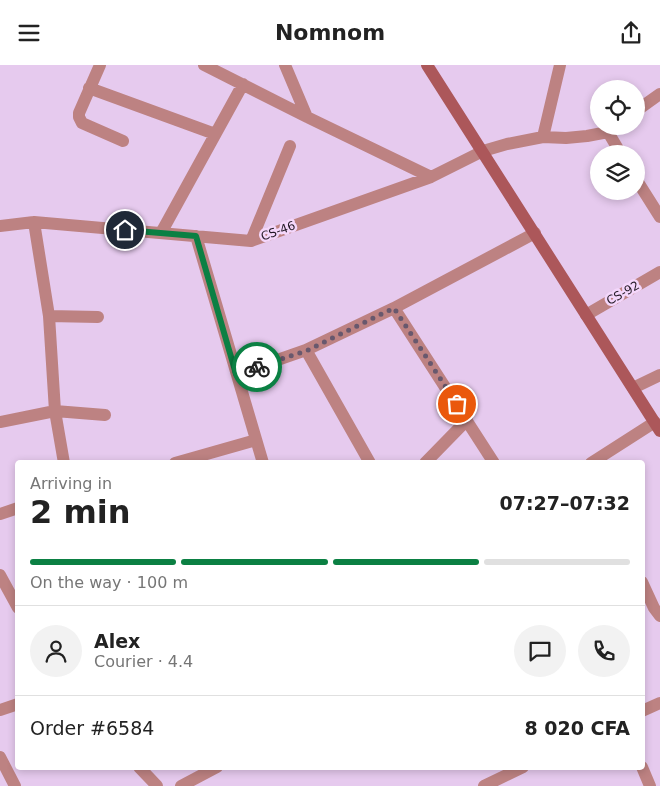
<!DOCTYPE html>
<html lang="en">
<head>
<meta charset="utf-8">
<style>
  :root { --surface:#fff; --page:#f2f2f2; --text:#222; --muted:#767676; --line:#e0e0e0; --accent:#0b8043 }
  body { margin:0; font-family:"DejaVu Sans",sans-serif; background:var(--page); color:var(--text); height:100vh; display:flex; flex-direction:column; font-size:19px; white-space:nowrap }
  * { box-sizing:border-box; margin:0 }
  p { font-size:16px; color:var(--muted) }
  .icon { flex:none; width:28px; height:28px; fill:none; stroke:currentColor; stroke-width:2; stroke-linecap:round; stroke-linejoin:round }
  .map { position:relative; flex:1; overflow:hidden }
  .drawer { position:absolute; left:15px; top:395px; width:630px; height:310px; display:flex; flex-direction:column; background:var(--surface); border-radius:5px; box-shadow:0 2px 8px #0003 }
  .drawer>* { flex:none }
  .tools { position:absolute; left:590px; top:15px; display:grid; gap:10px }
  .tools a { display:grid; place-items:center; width:55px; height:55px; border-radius:50%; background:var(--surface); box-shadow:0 2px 8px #0003; font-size:25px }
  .pin { position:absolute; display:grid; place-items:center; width:42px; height:42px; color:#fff; margin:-21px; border:2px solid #fff; border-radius:50%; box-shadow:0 1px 5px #0007 }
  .courier { position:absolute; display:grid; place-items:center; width:50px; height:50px; margin:-25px; border:4px solid #0b8043; border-radius:50%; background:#fff; color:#222; box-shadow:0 1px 6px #0007 }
  .overview em { font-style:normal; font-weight:600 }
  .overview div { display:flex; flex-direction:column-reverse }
  .overview { display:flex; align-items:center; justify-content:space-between; height:85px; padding:0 15px }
  h1 { font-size:32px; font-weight:600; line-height:38px }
  .bar { display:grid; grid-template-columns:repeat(4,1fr); gap:8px 5px; align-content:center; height:60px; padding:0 15px }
  .bar i { height:6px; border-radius:4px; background:var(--line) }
  .bar .active { background:var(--accent) }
  .bar p { grid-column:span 4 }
  .line { display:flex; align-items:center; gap:12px; padding:0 15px; border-top:1px solid var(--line) }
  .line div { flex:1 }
  .round { display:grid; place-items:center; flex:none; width:52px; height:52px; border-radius:26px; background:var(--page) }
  header { display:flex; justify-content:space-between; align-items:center; height:65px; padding:0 15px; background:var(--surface); font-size:22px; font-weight:600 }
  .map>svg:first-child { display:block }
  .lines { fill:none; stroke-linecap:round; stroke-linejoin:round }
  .street { stroke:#bd8282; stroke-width:12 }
  .secondary { stroke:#ac575a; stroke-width:12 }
  .done { stroke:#68586d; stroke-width:5; stroke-dasharray:0 9 }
  .route { stroke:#0b8043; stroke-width:6 }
  .labels { text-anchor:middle; stroke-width:5; stroke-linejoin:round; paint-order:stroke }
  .street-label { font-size:12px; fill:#241a27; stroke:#f4d7fb }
</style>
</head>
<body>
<header><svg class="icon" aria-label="menu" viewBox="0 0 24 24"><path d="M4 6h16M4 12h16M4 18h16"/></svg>Nomnom<svg class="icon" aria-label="share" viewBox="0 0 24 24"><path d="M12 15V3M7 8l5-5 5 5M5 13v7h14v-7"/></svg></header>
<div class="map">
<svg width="660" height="721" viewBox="0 0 660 721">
  <rect width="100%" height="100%" fill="#e6caee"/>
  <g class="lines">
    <path class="street" d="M100,0L79,48V52L82,58L123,76
      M204,0L307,52L431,112
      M285,0L307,52
      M89,23L215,69
      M636,46L660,29
      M608,67L621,89
      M543,72L560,0
      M636,114L660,152
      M34,157L49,251L55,346L64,398
      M0,161L34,157L251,176L431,112L483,86L507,79L543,72L566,73L587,71L608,67L615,61
      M161,168L243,19
      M196,171L263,398
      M251,176L290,81
      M394,243L494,398
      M586,250L660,207
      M49,251L98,252
      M306,285L370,398
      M237,309L306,285L394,243L535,168
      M633,323L660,310
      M0,357L55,346L105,350
      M175,398L256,375
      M425,398L467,355
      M591,398L655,357
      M0,449L18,443
      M0,510L18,543
      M642,517L654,543L660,551
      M0,645L18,639
      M642,646L660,638
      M0,692L15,721
      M139,702L157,721
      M642,702L650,721
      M181,721L217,702
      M484,721L523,702"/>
    <path class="secondary" d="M427,0L660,366"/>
  </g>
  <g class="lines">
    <path class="done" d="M257,302L306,286L394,243L457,339"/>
    <path class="route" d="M125,165L196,171L236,309L257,302"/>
  </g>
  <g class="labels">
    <g class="street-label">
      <text transform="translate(278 166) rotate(-20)" y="4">CS-46</text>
      <text transform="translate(623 228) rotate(-30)" y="4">CS-92</text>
    </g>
  </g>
</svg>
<div class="tools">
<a><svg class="icon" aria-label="locate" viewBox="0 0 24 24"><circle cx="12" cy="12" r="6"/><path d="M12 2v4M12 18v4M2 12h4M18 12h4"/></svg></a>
<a><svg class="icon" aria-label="layers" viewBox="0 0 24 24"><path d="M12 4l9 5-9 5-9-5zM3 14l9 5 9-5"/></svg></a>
</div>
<div class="pin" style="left:457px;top:339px;background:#ea580c"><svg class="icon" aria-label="bag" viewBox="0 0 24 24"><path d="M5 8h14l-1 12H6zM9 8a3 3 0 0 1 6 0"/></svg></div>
<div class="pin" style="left:125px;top:165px;background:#1f2937"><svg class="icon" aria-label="home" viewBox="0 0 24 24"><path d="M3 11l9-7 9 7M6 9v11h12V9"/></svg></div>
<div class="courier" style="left:257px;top:302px"><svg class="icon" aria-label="bike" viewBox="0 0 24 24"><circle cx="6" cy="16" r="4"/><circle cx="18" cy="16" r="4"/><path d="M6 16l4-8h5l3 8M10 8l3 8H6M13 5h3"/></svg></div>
<section class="drawer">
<div class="overview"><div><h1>2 min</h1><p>Arriving in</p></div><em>07:27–07:32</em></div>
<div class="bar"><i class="active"></i><i class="active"></i><i class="active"></i><i></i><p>On the way · 100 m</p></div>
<div class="line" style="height:90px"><a class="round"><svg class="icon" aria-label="person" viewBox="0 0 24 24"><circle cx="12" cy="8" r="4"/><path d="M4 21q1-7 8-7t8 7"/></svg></a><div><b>Alex</b><p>Courier · 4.4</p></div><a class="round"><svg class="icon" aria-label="chat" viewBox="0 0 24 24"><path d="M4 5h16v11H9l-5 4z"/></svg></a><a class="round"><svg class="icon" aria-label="phone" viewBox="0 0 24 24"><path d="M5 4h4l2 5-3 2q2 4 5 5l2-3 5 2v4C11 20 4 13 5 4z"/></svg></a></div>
<div class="line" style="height:65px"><div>Order #6584</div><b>8 020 CFA</b></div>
</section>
</div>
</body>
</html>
